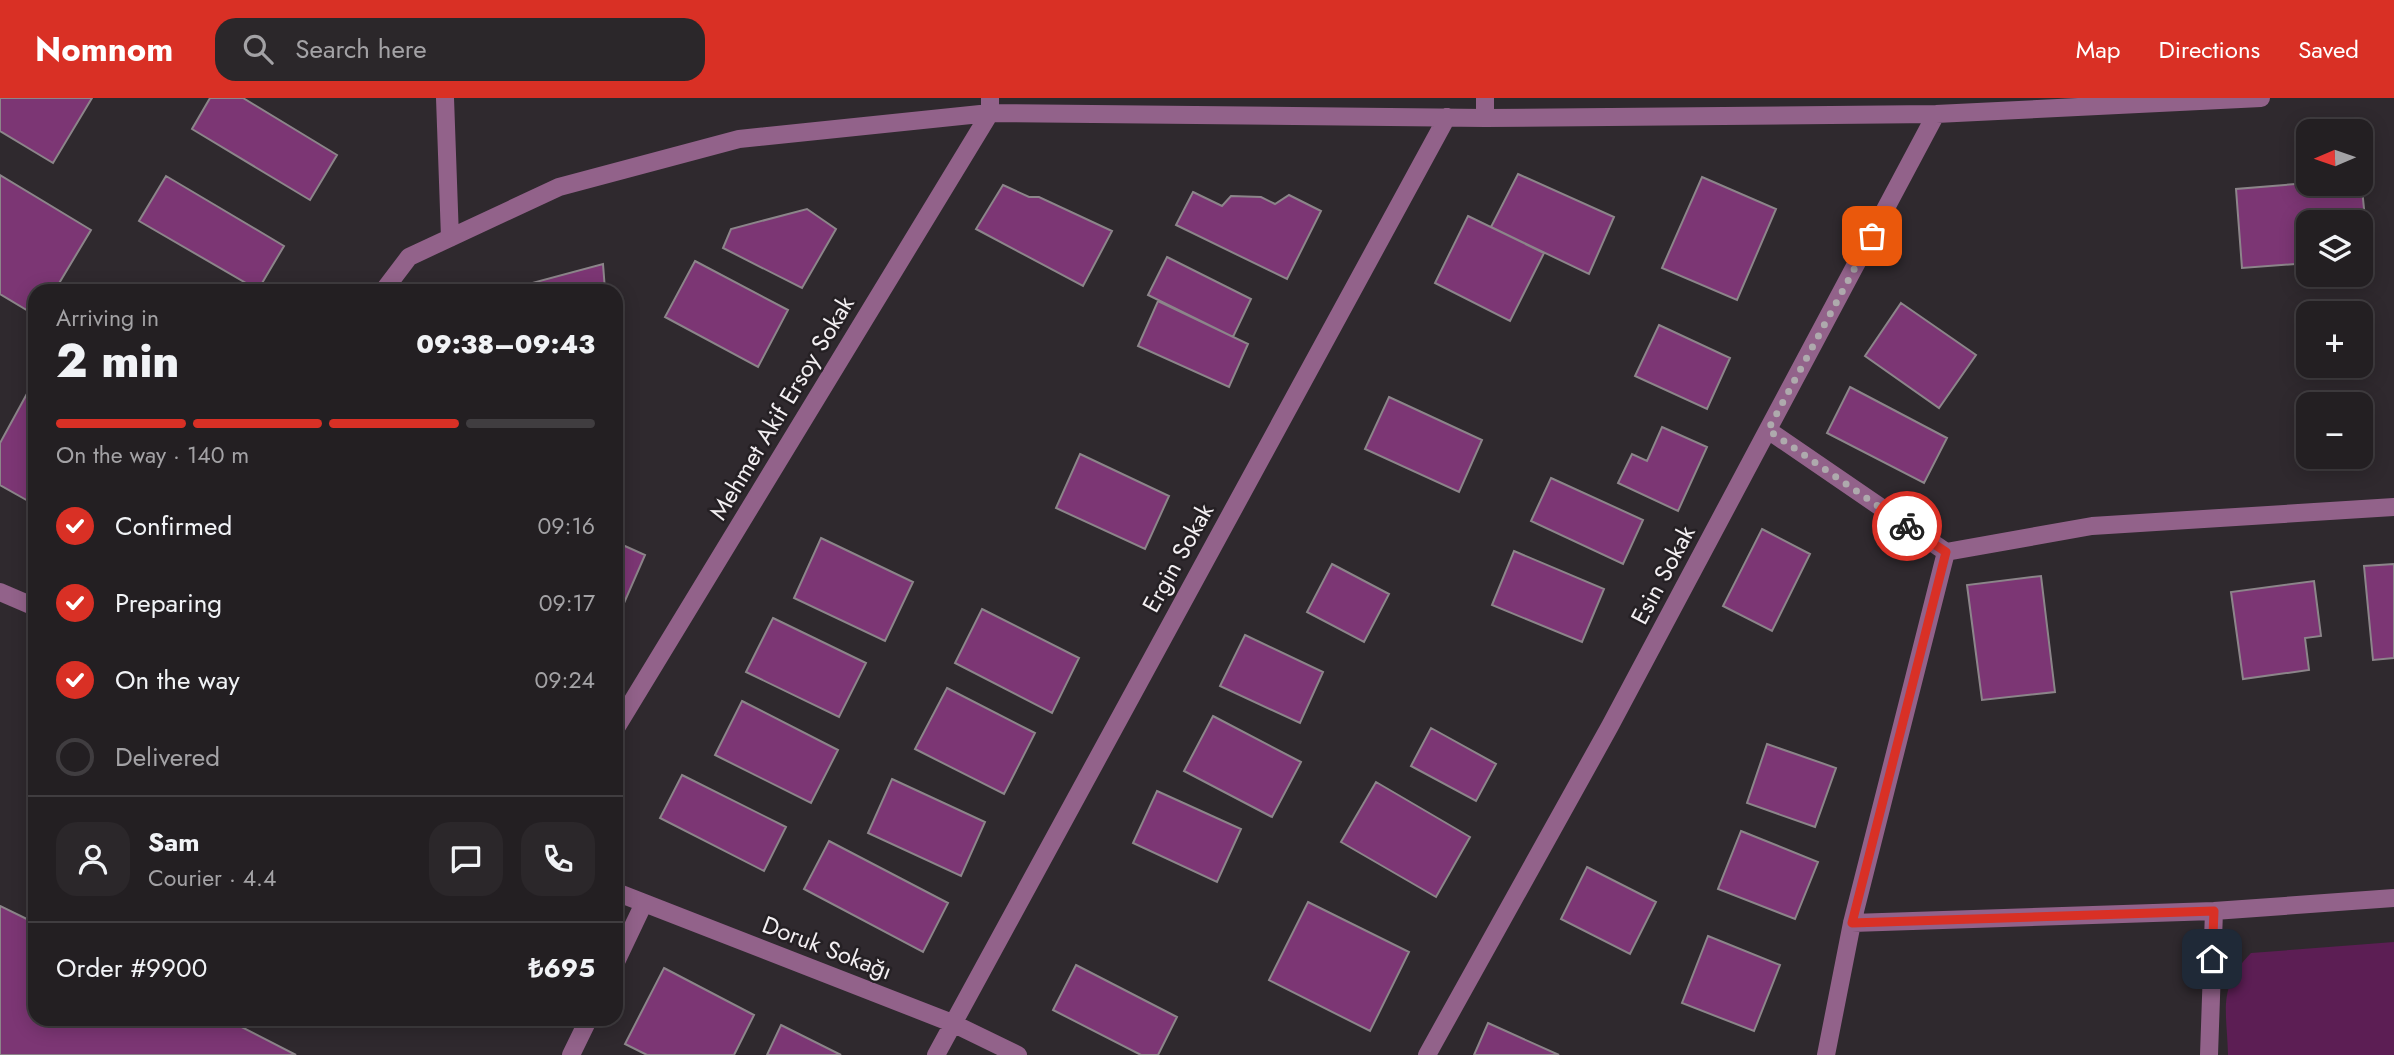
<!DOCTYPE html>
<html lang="en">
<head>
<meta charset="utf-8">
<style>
  :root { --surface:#231f22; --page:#2b272a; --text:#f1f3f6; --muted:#a3a2a5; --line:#403d40; --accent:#d93025 }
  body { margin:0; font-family:Jost,sans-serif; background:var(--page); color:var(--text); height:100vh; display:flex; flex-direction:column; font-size:26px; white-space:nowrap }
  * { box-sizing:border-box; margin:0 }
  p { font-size:23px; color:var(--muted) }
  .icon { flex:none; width:38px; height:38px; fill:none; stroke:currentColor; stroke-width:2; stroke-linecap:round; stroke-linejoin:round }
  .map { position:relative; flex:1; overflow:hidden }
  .side { position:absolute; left:28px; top:186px; width:595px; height:742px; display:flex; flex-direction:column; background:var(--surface); border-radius:21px; box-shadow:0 4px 18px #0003,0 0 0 2px var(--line) }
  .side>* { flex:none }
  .needle { width:46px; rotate:268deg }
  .tools { position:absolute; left:2296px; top:21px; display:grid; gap:14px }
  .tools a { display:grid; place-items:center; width:77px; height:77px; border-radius:14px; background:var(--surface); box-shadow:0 4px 18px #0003,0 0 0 2px var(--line); font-size:35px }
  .pin { position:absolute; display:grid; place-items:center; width:60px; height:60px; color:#fff; margin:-30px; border-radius:14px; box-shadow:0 4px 10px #0006 }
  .courier { position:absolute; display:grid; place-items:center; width:70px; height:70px; margin:-35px; border:5px solid #d93025; border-radius:50%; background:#fff; color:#222; box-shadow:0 2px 9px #0007 }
  .overview em { font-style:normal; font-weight:800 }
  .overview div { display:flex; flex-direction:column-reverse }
  .overview { display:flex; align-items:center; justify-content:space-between; height:119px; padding:0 28px }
  h1 { font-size:46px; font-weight:800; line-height:52px }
  .bar { display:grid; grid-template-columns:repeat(4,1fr); gap:10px 7px; align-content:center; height:84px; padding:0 28px }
  .bar i { height:9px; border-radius:5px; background:var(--line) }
  .bar .on { background:var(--accent) }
  .bar p { grid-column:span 4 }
  .line { display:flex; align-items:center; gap:18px; padding:0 28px; border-top:2px solid var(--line) }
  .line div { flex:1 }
  .round { display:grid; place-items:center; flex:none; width:74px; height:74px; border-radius:21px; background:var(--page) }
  ol { padding:0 28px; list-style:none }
  li { display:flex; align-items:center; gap:21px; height:77px }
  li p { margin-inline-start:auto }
  li .icon { padding:7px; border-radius:50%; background:var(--accent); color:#fff; stroke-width:4 }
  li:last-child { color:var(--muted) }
  li i { width:38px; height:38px; border:4px solid var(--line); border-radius:50% }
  header { display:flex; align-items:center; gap:42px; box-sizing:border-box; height:98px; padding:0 35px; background:var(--accent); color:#fff }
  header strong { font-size:33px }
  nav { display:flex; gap:38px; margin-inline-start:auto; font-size:24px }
  .search { width:490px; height:63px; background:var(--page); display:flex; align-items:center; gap:18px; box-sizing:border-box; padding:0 24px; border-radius:21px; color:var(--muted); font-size:26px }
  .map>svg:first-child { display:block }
  .green { fill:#5c1e54 }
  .building { fill:#7c3674; stroke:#8c858a; stroke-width:2 }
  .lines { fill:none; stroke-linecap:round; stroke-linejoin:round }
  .minor { stroke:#92628a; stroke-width:18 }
  .done { stroke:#aeaaad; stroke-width:7; stroke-dasharray:0 12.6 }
  .route { stroke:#d93025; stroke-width:9 }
  .labels { text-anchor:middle; stroke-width:5; stroke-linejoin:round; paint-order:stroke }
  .street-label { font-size:24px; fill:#f3eff2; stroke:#252024 }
</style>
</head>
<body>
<header>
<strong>Nomnom</strong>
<div class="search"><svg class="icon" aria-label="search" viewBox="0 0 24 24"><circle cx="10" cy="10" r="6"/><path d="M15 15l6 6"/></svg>Search here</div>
<nav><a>Map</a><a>Directions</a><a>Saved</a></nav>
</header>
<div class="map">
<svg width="2394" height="957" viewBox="0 0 2394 957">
  <rect width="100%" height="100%" fill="#2f292e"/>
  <path class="green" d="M2394,844V957H2228C2227,912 2217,890 2251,855Z"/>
  <path class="building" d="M0,0H92L53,65L0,33Z
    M210,0H243L337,57L310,102L192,31Z
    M1518,76L1614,119L1589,176L1491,129Z
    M0,77L91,132L55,192H35V217L0,196Z
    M166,78L284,148L258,192L139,123Z
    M1702,79L1776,111L1737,202L1662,170Z
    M2361,81L2369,160L2361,161V124H2308V165L2242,170L2236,91L2308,85L2361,86Z
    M1003,87L1029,99H1039L1112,133L1083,188L976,131Z
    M1193,94L1222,108L1231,98L1261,99L1275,106L1289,97L1321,113L1287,181L1176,127Z
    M807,111L836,131L802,190L723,150L731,131Z
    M1468,118L1544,155L1510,223L1435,185Z
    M1167,159L1251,201L1233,239L1148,197Z
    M695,163L788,212L758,269L665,219Z
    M603,166L605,192H506Z
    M1158,203L1248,246L1229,289L1138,248Z
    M1901,205L1976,257L1939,310L1865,258Z
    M1659,227L1730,260L1707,311L1635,278Z
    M35,281V396L30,404L0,387V345Z
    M1850,289L1947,340L1924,385L1827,335Z
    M1389,299L1482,342L1459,394L1365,351Z
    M1662,329L1707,349L1678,413L1618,385L1632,356L1647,363Z
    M1080,356L1169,398L1145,451L1056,410Z
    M1551,380L1643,422L1623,466L1531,423Z
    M1762,431L1810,456L1772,533L1723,508Z
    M821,440L913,484L885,543L794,500Z
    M616,444L645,457L621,512L616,510Z
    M1514,453L1604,491L1582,544L1492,507Z
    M1332,466L1389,496L1364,544L1307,514Z
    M2394,466V560L2373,562L2364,468Z
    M2041,478L2055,594L1982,602L1967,487Z
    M2314,483L2321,538L2305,540L2309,572L2243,581L2231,494Z
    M982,511L1079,560L1052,615L955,565Z
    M773,520L866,565L839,619L746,574Z
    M1245,537L1323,574L1300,625L1220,588Z
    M947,590L1035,635L1004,696L915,651Z
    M742,603L838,652L811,705L715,657Z
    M1213,618L1301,664L1272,719L1184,673Z
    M1431,630L1496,666L1476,703L1411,668Z
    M1767,646L1836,670L1815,729L1747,705Z
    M682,677L786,729L764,773L660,720Z
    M892,681L985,724L961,778L868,735Z
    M1376,684L1470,739L1436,799L1341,744Z
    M1157,693L1241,731L1217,784L1133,745Z
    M1741,733L1818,764L1795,821L1718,791Z
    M829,743L948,805L923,854L804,791Z
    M1587,769L1656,804L1630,856L1561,821Z
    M1308,804L1409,854L1370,933L1269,882Z
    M0,808L35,825V920H224L296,957H0Z
    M1708,838L1780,867L1754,933L1682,905Z
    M1076,867L1177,919L1158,957H1141L1053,912Z
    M664,870L754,917L734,957H647L625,946Z
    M1488,925L1559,957H1474Z
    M781,927L841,957H767Z"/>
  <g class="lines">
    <path class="minor" d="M445,0L450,140
      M1485,0V20
      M384,192L409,159L559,89L739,41L990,15L1485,20L1936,16L2261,0
      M1768,332L1946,454L2092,428L2394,409
      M0,494L35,509
      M616,630L990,15V0
      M616,794L952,925L1018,957
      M1852,825L2214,813L2394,800
      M616,864L644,805
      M571,957L589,920
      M936,957L1447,19
      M1427,957L1610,628L1936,16
      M1826,957L1852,825L1946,454
      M2209,957L2214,813"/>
  </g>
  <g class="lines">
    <path class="done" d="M1872,138L1768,332L1907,428"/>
    <path class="route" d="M1907,428L1946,454L1852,825L2214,813L2212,861"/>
  </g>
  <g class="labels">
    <g class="street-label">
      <text transform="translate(782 310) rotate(-59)" y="8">Mehmet Akif Ersoy Sokak</text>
      <text transform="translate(1178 460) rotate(-61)" y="8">Ergin Sokak</text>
      <text transform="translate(1663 477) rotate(-62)" y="8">Esin Sokak</text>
      <text transform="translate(827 850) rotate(21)" y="8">Doruk Sokağı</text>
    </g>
  </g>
</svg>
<div class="tools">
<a><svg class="needle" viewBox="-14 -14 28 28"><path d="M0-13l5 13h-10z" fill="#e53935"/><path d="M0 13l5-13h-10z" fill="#a3a2a5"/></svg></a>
<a><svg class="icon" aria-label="layers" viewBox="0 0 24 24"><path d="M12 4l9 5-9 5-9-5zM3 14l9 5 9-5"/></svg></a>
<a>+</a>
<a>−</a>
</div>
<div class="pin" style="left:1872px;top:138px;background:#ea580c"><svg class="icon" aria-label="bag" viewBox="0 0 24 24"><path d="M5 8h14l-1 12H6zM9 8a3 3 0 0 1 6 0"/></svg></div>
<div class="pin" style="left:2212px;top:861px;background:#1f2937"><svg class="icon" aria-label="home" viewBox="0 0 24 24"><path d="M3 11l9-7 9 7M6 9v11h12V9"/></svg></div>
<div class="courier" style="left:1907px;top:428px"><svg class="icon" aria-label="bike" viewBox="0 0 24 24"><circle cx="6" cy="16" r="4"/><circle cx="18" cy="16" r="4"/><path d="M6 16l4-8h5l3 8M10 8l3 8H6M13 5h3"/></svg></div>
<section class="side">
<div class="overview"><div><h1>2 min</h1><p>Arriving in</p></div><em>09:38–09:43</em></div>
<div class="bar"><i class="on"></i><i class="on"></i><i class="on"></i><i></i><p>On the way · 140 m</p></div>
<ol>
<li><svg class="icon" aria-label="check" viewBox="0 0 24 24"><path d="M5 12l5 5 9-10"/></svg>Confirmed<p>09:16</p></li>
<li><svg class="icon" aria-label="check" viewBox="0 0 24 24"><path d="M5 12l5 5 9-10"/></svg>Preparing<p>09:17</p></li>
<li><svg class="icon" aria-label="check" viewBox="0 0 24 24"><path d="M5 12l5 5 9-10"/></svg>On the way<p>09:24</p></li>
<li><i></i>Delivered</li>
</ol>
<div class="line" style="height:126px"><a class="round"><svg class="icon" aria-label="person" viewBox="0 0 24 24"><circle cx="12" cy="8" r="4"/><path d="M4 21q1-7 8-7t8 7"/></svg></a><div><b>Sam</b><p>Courier · 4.4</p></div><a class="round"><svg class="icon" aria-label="chat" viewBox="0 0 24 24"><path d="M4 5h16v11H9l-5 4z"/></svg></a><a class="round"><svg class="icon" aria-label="phone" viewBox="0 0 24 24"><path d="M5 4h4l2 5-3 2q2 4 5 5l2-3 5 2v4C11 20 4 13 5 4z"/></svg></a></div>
<div class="line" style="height:91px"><div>Order #9900</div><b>₺695</b></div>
</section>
</div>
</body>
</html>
